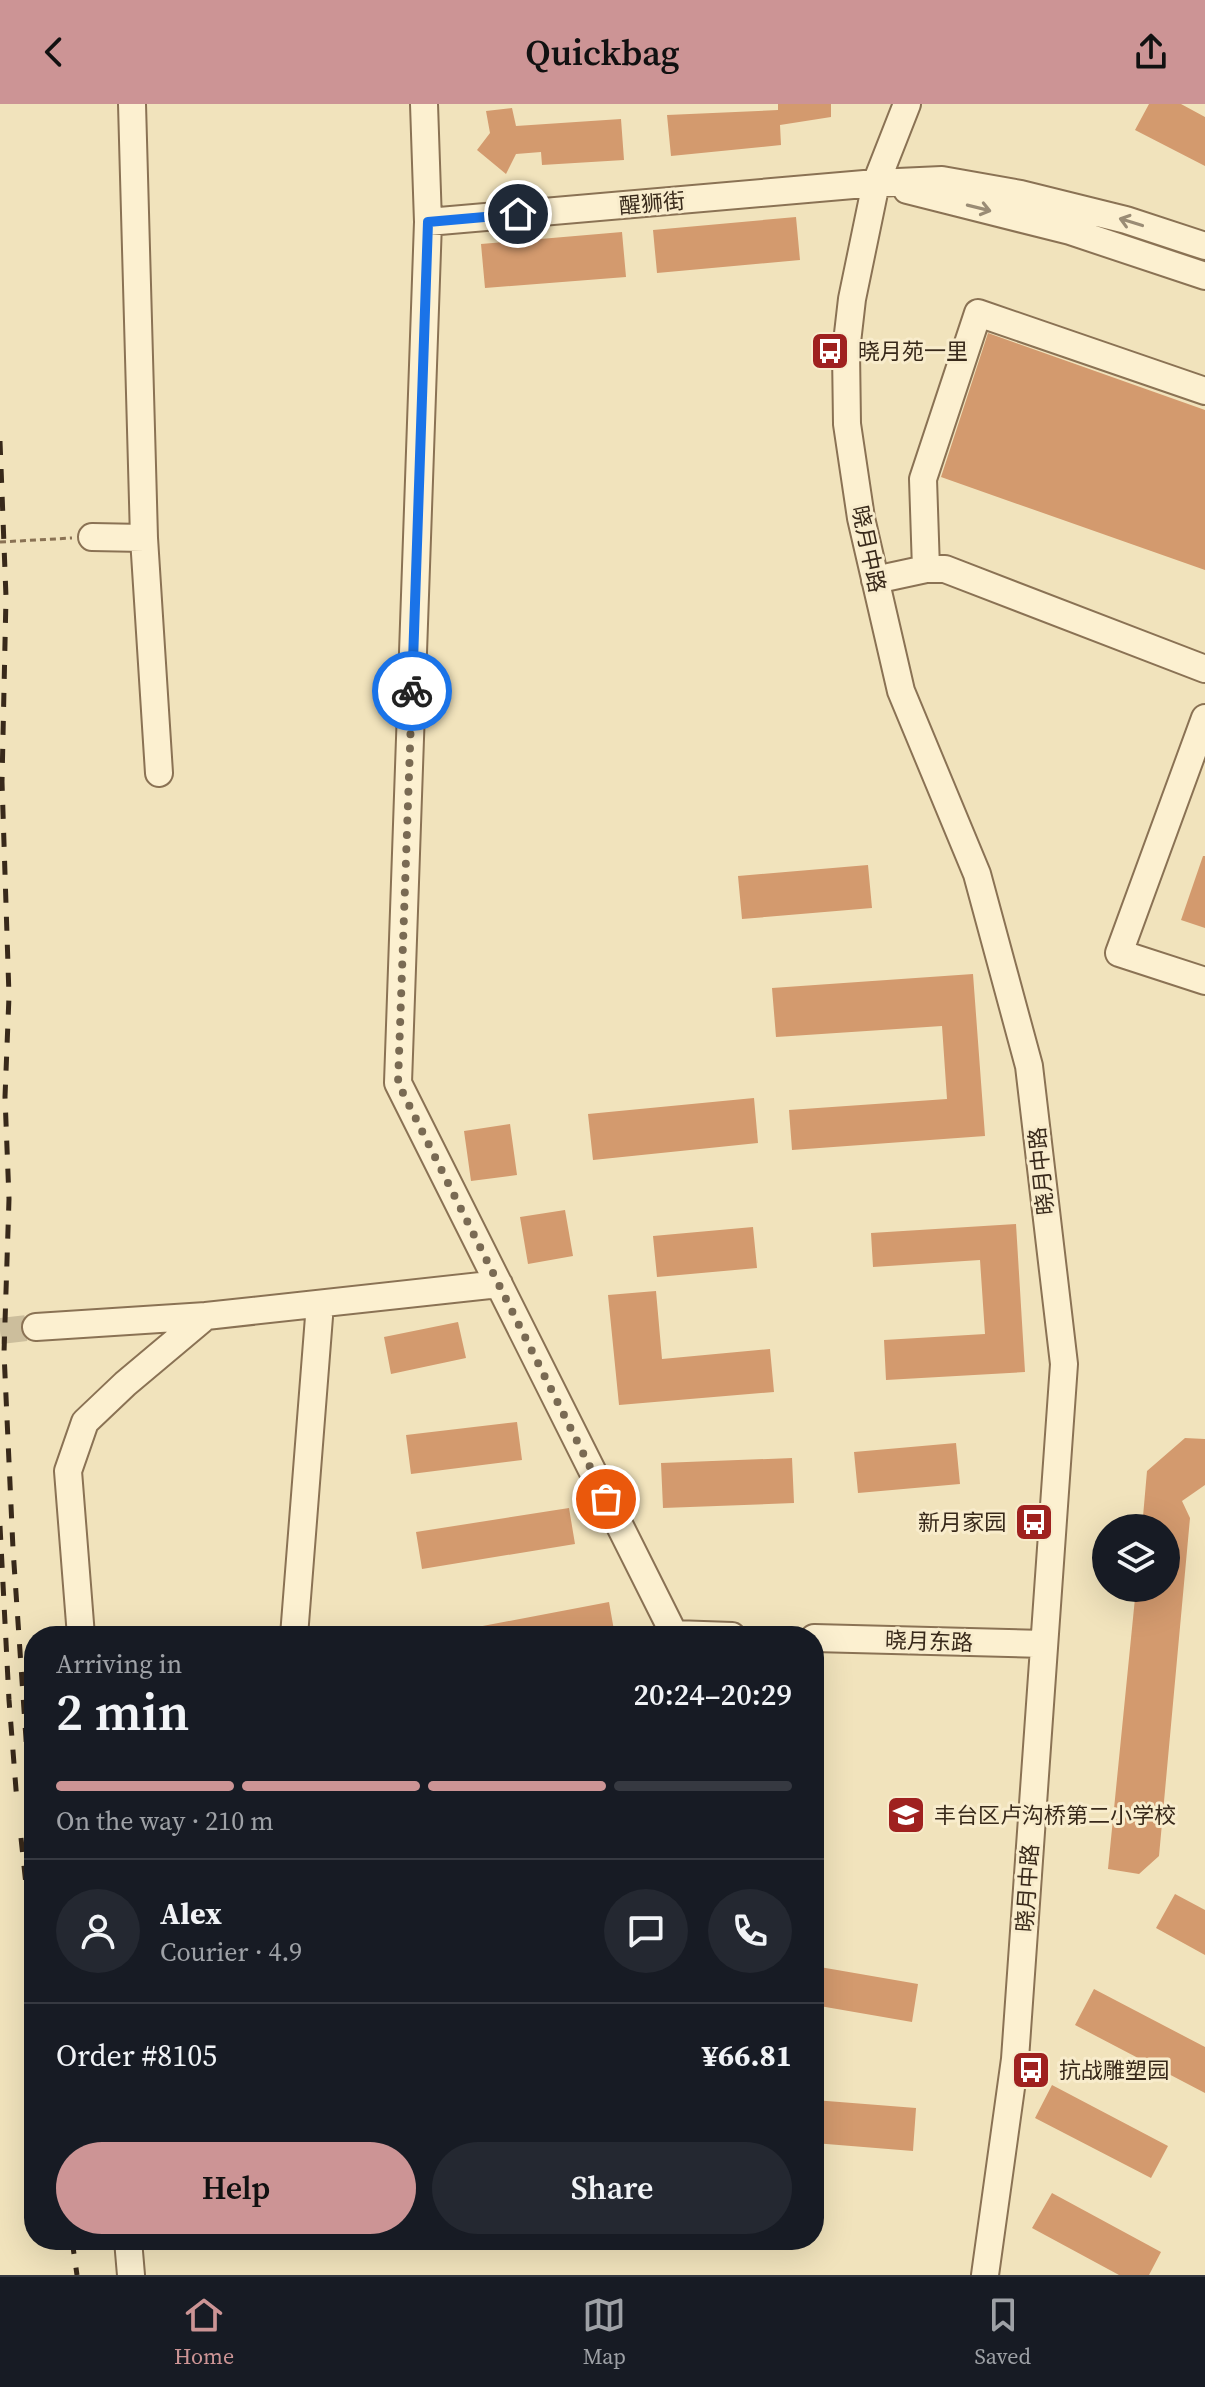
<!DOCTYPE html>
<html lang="en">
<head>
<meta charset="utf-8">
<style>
  :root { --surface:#171b24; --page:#242831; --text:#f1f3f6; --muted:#9ea1a6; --line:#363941; --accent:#cc9495 }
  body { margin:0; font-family:"Source Serif 4","Noto Sans SC",serif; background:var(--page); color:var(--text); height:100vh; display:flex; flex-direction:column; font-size:30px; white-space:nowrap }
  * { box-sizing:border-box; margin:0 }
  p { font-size:26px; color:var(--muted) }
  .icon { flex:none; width:44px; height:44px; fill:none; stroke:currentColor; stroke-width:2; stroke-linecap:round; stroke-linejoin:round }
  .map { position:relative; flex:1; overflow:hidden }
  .details { position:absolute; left:24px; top:1522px; width:800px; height:624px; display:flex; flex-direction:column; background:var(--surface); border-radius:32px; box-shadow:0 8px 32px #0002 }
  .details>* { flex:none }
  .tools { position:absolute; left:1092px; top:1410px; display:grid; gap:16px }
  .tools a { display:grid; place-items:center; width:88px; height:88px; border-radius:50%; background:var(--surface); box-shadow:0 8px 32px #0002; font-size:40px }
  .pin { position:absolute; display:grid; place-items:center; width:68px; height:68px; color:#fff; margin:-34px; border:4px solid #fff; border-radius:50%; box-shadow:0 2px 8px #0007 }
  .courier { position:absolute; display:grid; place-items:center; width:80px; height:80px; margin:-40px; border:6px solid #1a73e8; border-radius:50%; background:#fff; color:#222; box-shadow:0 2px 10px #0007 }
  .headline em { font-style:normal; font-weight:600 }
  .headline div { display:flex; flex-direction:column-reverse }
  .headline { display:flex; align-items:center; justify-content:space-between; height:136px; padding:0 32px }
  h1 { font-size:52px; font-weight:600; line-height:60px }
  .bar { display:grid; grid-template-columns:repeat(4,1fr); gap:12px 8px; align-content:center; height:96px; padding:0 32px }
  .bar i { height:10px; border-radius:6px; background:var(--line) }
  .bar .selected { background:var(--accent) }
  .bar p { grid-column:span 4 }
  .line { display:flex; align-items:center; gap:20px; padding:0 32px; border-top:2px solid var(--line) }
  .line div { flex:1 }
  .round { display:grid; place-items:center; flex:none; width:84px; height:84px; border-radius:42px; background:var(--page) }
  .button { display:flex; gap:16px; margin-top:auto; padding:16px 32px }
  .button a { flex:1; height:92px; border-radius:48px; background:var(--accent); color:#111; font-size:32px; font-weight:600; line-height:92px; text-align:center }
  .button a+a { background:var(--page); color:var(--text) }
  header { display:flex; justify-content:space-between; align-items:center; height:104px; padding:0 32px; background:var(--accent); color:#111; font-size:36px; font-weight:600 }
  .tab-bar { display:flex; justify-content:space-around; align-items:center; height:112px; border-top:2px solid var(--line); background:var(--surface); font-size:22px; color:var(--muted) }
  .tab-bar a { display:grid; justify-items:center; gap:4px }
  .tab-bar .selected { color:var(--accent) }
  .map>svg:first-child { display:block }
  .building { fill:#d39a6e }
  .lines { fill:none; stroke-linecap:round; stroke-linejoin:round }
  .minor-tunnel { stroke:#ccbe9c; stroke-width:26; stroke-dasharray:26 13; stroke-linecap:butt }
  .minor-casing { stroke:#8a7254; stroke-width:30 }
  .path { stroke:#8a7254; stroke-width:3; stroke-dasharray:6 4; stroke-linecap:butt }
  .minor { stroke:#fcf0d0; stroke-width:26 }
  .rail { stroke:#38291a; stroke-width:5; stroke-dasharray:14 14; stroke-linecap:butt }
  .oneway { stroke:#9a8c75 }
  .done { stroke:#796a53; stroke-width:8; stroke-dasharray:0 14.4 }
  .route { stroke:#1a73e8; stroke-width:10 }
  .labels { text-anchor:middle; stroke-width:6; stroke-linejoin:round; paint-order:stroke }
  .street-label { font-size:22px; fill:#38291a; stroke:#f8eccc }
  .poi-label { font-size:22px; fill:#38291a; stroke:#f8eccc; text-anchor:start }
</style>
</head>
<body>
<header><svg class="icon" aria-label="back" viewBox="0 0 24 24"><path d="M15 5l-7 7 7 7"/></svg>Quickbag<svg class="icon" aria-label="share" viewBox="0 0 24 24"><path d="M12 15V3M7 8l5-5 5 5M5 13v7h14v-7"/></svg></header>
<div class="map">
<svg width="1205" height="2171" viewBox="0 0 1205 2171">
  <rect width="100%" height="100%" fill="#f1e3bc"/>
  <path class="building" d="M778,0H831V13L780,21L781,41L671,52L667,11L778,6Z
    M1149,0H1181L1205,13V62L1135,26Z
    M512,4L516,22L621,15L624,56L542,61L541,48L516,50L506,70L477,46L490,29L486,7Z
    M796,113L800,156L657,169L653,126Z
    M622,128L626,173L485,184L481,140Z
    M988,229L1205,306V466L941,373Z
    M1203,752H1205V824L1181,816Z
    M868,761L872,804L742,815L738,772Z
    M973,870L985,1032L792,1046L789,1006L947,995L942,922L776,933L772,884Z
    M754,994L758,1039L593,1056L588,1010Z
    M510,1020L517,1071L471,1077L464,1027Z
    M565,1106L573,1152L528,1160L520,1113Z
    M1016,1120L1025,1268L886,1276L884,1236L985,1230L980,1156L873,1163L871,1129Z
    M753,1123L757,1164L657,1173L653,1132Z
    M656,1187L662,1255L770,1245L774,1288L619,1301L608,1191Z
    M458,1218L466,1254L391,1270L384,1233Z
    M517,1318L522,1356L411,1370L406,1331Z
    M1185,1334L1205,1335V1381L1182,1397L1190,1414L1159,1752L1139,1770L1108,1765L1136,1484H1166V1424H1142L1147,1367Z
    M956,1339L960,1380L858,1389L854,1348Z
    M792,1354L794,1399L663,1404L661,1359Z
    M569,1404L575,1440L422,1465L416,1428Z
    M609,1498L615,1532H468L467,1525Z
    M1175,1790L1205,1806V1851L1156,1824Z
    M814,1862L918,1880L912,1918L814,1901Z
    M1094,1885L1205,1943V1989L1075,1921Z
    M1052,1981L1168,2042L1151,2074L1035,2014Z
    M814,1996L916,2004L913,2047L814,2039Z
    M1052,2089L1161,2148L1149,2171H1119L1032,2124Z"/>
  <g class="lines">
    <path class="minor-tunnel" d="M0,1227L36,1223"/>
    <g class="minor-casing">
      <path id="minor" d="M132,0L144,434L159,669
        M424,0L428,118L398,979L674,1530L732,1532
        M907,0L876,79L852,195L846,247L847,320L861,414L901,587L977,770L1029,962L1064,1260L1015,1955L985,2171
        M907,86L1070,127L1205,172
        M428,118L876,79L942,76L1021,90L1126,116L1205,142
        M92,433L144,434
        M926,465H945L1205,565
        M875,476L926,465L923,375L978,209L1205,287
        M1205,614L1119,849L1205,877
        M36,1223L206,1212
        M81,1532L68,1367L85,1318L125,1280L206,1212L499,1180
        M294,1532L320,1200
        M814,1534L1044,1540
        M128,2136L131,2171"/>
    </g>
    <path class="path" d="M0,438L72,434"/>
    <use href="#minor" class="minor"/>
    <path class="rail" d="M0,337L6,493L2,678L9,892L5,993L9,1095L4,1249L13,1445L34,1752
      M0,1422L9,1596L17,1698
      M21,1734L34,1856
      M72,2136L77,2171"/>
  </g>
  <defs><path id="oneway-shaft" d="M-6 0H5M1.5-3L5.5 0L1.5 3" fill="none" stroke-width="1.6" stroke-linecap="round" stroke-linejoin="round" transform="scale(2)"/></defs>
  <g class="oneway">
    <use href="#oneway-shaft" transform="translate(979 104) rotate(14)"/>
    <use href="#oneway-shaft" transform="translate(1131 118) rotate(-163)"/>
  </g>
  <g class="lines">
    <path class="done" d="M412,587L398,979L606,1395"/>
    <path class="route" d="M412,587L428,118L518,110"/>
  </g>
  <defs>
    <g id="bus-square" transform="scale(2)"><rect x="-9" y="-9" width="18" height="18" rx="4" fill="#9f211f" stroke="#f8eccc"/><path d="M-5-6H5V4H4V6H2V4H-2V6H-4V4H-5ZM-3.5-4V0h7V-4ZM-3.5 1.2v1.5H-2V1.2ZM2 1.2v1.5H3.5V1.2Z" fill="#fff"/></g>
    <g id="school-square" transform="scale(2)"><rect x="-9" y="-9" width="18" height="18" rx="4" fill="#9f211f" stroke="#f8eccc"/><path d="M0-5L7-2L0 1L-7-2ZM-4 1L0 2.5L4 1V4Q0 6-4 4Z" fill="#fff"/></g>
  </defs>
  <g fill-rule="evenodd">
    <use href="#bus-square" x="830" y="247"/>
    <use href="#bus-square" x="1034" y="1418"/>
    <use href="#school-square" x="906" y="1711"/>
    <use href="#bus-square" x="1031" y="1966"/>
  </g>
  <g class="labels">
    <g class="street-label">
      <text transform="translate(652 99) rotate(-5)" y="8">醒狮街</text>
      <text transform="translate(869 445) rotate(78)" y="8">晓月中路</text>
      <text transform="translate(1041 1067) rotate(-96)" y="8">晓月中路</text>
      <text transform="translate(929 1537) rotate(2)" y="8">晓月东路</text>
      <text transform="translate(1027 1784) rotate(-86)" y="8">晓月中路</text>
    </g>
    <g class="poi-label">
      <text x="858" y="255">晓月苑一里</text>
      <text x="1006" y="1426" text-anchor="end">新月家园</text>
      <text x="934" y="1719">丰台区卢沟桥第二小学校</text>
      <text x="1059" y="1974">抗战雕塑园</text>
    </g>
  </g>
</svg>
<div class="tools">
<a><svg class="icon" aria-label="layers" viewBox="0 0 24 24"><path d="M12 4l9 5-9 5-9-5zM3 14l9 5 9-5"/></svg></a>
</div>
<div class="pin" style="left:606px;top:1395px;background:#ea580c"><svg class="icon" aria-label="bag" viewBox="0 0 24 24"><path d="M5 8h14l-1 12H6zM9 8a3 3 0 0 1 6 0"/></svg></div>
<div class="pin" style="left:518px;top:110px;background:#1f2937"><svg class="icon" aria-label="home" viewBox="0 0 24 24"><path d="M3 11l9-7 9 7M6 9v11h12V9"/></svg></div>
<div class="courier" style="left:412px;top:587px"><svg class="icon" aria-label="bike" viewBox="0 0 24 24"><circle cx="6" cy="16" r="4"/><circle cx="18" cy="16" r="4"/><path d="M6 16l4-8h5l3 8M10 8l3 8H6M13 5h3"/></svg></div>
<section class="details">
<div class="headline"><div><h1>2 min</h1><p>Arriving in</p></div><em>20:24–20:29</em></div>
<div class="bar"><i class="selected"></i><i class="selected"></i><i class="selected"></i><i></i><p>On the way · 210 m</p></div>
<div class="line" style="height:144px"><a class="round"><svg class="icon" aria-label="person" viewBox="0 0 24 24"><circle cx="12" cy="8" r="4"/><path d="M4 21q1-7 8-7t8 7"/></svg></a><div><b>Alex</b><p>Courier · 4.9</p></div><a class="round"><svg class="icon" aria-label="chat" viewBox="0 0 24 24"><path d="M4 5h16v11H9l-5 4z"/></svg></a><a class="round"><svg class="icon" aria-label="phone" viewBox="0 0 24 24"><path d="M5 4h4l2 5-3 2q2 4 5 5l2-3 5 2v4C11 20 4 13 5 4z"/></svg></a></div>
<div class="line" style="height:104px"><div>Order #8105</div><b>¥66.81</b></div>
<div class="button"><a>Help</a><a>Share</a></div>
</section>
</div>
<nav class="tab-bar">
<a class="selected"><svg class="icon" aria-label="home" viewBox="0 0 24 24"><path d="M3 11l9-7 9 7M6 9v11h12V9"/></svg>Home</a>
<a><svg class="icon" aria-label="map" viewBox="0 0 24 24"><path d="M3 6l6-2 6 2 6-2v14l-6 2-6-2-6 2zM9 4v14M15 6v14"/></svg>Map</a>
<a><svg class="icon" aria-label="saved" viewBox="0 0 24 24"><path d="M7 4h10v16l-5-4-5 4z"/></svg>Saved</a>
</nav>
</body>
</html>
